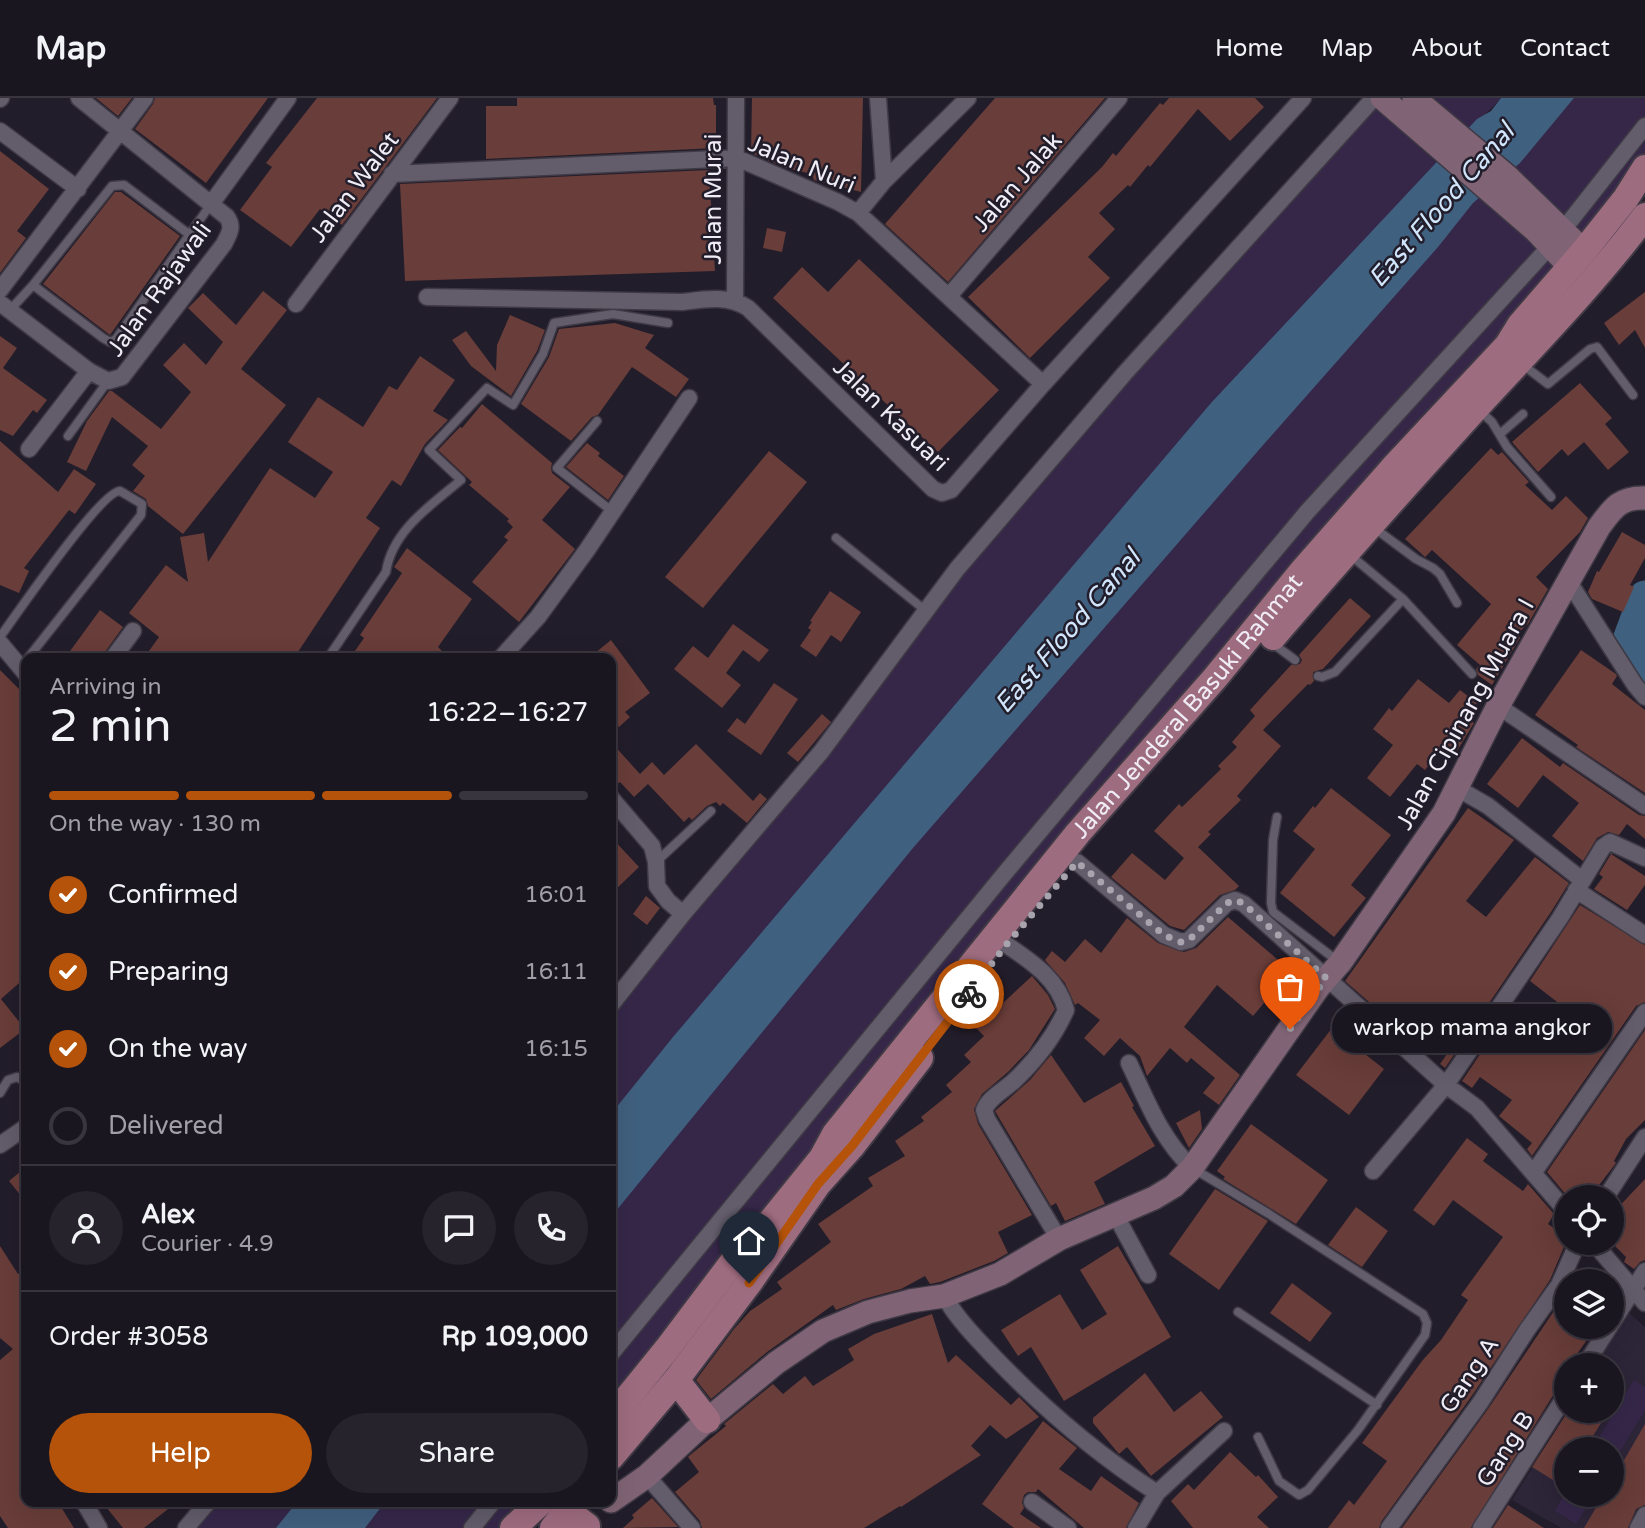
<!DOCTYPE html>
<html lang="en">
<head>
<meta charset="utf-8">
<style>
  :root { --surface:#1a1620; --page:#27232d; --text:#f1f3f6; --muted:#9f9fa5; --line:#38353e; --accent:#b45309 }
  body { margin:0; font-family:"Varela Round",sans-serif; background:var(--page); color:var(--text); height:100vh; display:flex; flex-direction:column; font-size:26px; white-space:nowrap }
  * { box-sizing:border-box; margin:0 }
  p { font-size:23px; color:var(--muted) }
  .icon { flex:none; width:38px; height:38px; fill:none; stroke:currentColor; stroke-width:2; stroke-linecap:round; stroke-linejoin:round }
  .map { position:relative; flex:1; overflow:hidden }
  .details { position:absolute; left:21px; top:555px; width:595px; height:854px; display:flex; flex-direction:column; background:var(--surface); border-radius:14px; box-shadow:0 7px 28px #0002,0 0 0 2px var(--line) }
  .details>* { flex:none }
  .tools { position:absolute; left:1554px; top:1087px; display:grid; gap:14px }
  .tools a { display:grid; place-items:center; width:70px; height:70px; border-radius:50%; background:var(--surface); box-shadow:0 7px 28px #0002,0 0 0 2px var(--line); font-size:35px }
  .pin { position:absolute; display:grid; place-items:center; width:60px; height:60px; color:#fff; margin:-72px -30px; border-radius:50% 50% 50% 0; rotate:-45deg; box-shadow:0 0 7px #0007 }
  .pin .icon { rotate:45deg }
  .courier { position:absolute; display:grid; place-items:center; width:70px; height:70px; margin:-35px; border:5px solid #b45309; border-radius:50%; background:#fff; color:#222; box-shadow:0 2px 9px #0007 }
  .bubble { position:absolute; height:49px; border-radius:24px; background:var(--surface); box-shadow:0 7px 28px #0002,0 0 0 2px var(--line); font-size:23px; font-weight:600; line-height:49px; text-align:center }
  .summary em { font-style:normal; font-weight:600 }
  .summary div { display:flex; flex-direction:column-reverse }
  .summary { display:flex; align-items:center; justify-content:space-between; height:119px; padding:0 28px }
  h1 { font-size:46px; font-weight:600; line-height:52px }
  .bar { display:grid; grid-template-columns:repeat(4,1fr); gap:10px 7px; align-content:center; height:84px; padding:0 28px }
  .bar i { height:9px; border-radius:5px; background:var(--line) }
  .bar .selected { background:var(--accent) }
  .bar p { grid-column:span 4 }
  .line { display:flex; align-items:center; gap:18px; padding:0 28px; border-top:2px solid var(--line) }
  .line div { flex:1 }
  .round { display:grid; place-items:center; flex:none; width:74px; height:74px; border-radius:37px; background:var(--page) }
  ol { padding:0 28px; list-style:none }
  li { display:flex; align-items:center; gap:21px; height:77px }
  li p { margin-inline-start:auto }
  li .icon { padding:7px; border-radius:50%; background:var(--accent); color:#fff; stroke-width:4 }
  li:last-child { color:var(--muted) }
  li i { width:38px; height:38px; border:4px solid var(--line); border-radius:50% }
  .cta { display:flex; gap:14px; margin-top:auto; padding:14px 28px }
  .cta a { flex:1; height:80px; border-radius:42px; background:var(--accent); color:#fff; font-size:28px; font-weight:600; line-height:80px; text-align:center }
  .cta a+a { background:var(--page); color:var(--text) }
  header { display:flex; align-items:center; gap:42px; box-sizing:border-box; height:98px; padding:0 35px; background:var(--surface); border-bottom:2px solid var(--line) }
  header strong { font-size:33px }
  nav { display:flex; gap:38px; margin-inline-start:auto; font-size:24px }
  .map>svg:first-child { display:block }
  .built { fill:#2d2538; fill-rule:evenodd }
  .green { fill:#362749 }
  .water { fill:#40607f }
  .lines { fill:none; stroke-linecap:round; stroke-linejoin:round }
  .river { stroke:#40607f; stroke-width:33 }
  .building { fill:#693d39 }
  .lane-casing { stroke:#3e3944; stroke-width:11 }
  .street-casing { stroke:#3e3944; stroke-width:19 }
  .secondary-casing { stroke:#3e3944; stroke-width:26 }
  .primary-casing { stroke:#3e3944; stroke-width:30 }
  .lane { stroke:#625c6b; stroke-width:8 }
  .street { stroke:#625c6b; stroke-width:16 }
  .secondary { stroke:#806475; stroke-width:23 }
  .primary { stroke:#9e6c7f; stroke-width:26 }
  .done { stroke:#a7a4ae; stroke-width:7; stroke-dasharray:0 12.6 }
  .route { stroke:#b45309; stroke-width:9 }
  .labels { text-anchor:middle; stroke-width:5; stroke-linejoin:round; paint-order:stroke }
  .street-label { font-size:24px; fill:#efecf5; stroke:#221d2a }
  .water-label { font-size:26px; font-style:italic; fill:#d1e6fc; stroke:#221d2a }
</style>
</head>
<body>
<header>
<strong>Map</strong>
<nav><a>Home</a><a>Map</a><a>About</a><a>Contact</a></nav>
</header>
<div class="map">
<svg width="1645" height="1430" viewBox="0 0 1645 1430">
  <rect width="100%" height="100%" fill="#221d2a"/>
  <path class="built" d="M1628,1214L1645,1229V1398L1627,1430H1561L1512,1402L1568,1313L1612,1312V1267H1595ZM1566,1351H1612V1396H1566Z"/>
  <path class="green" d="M1374,0L1570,169L1414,347L611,1320V909L957,471Z
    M1414,0H1501C1489,15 1474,24 1461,38Z
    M1574,0H1645V70L1584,153L1507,78Z
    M1634,1282L1645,1289V1312L1612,1367V1351H1592Z
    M1566,1393V1396L1594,1397L1576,1426L1555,1413Z
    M208,1404H541L513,1430H186Z"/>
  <path class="water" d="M1501,0H1574L1520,65L1473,105L1438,149L1264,346L913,750L611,1119V1016L673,939L1211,305L1477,21L1491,13Z
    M297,1404H385L365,1430H276Z"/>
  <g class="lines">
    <path class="river" d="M1645,499L1626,550L1645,572"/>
  </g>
  <path class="building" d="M96,0H132L118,18Z
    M155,0H268L206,85L135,31L153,6Z
    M317,0H437L342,127L320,111L291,149L240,112L272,69L266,65Z
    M517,0H713L714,7H716V50L486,61V8H517Z
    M752,0H863L861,94L814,82L812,76L786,70L751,55Z
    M995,0H1105L948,184L885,126Z
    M1169,0H1255L1264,9L1230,43L1198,11L1150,69L1148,67L1130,89L1128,87L1099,115L1115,131L1088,159L1110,180L1030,260L968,199L1102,69L1113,55L1116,58L1160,5L1163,7Z
    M0,53L49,91L17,133L26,140L0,175Z
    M709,72L715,173L405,183L400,86Z
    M115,94H121L180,138L110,237L43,186Z
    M767,130L786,134L782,154L763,150Z
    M859,161L999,292L938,354L773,200L802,169L828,194Z
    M263,193L287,212L241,271L286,307L183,436L148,408L146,401L133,393L145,378L132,367L148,348L112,319L86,373L67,364L87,323L109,293H112L161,331L191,294L163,267L184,245L206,267L223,244L188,210L203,195L236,227Z
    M1645,194V250L1635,232L1619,247L1604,225Z
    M510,217L545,232L537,253L511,298L471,268L452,242L466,233L496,273L497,247Z
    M615,225L654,237L645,250L689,281L676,299L632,269L598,317L592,319L571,343L521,306L549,259L559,231Z
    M0,238L17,250L3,270L47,302L37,315L33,312L13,338L0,332Z
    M420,258L455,282L433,313L448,322L425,346L401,388L392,382L366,420L380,430L294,560H144L159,539L129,515L166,467L188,484L180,439L204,435L208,464L270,370L315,400L333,374L288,344L318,299L363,329L389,288L397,292Z
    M1580,285L1612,320L1605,326L1629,354L1608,372L1584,344L1568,358L1562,351L1538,374L1512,344Z
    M482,306L552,365L551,370L552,375L570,389L542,422L575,451L519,524L472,484L508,442L504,439L513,429L507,423L509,421L469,387L472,384L438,352L460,329L462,330Z
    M0,343L58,394L74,371L96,386L75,416L69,412L24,470L29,473L19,495L0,487Z
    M587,345L600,355L598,358L624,378L608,402L566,369Z
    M1491,350L1498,357L1502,354L1529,384L1525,387L1552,412L1566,398L1588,420L1580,434L1536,479L1548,491L1528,526L1517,536L1520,540L1492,587L1478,577L1476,571L1480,567L1457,547L1491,506L1432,452L1425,459L1405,441Z
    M769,353L807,384L703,510L665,479Z
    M1622,434L1645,447V460L1630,487L1634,489L1623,514L1592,501L1588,494L1597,473L1599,474Z
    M407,450L472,501L438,549L449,560H350L364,540L360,537L402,475L394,469Z
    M830,493L861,514L841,544L831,537L816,559L800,548L811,532L808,530L812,524L810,523Z
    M1350,500L1371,518L1323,571L1313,574L1314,583L1310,587L1308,586L1263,632L1281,648L1237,698L1241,702L1208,734L1211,736L1198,749L1239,788L1235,792L1220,797L1184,832L1170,828L1111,779L1132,755L1165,782L1184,760L1154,733L1179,706L1182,709L1221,671L1218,668L1237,649L1232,644L1255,618L1250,612L1291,567L1300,566L1302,562L1299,557Z
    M100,512L123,529L105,554L103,560H65Z
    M733,526L769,552L759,564L743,552L726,575L741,587L722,610L674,571L693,548L708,560Z
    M611,542L650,595L625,614L630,619L619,629L613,623L611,625V599L617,594L611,587V560H589Z
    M1581,552L1616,576L1617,578L1612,586L1645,612V695L1576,649L1578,647L1535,617Z
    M0,572L26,598V879L1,901L25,931L0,950Z
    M1418,581L1449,605L1460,592L1477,605L1466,619L1474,625L1454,658L1443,649L1425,672L1417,666L1390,699L1367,680L1393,647L1373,631L1389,610L1392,613Z
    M774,585L798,601L761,657L727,633L737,620L745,626Z
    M822,616L831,624L798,664L787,655Z
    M1522,640L1560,669L1563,665L1639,717L1645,718V741L1627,726L1619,737L1608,734L1597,740L1583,763L1552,738L1579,705L1543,677L1518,710L1487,686Z
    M611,644L640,676L652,664L664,677L696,646L753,703L760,695L767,701L747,725L723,705L720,708L716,704L707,708L692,722L689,719L684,724L648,686L634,699L620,684L611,690Z
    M1331,690L1391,737L1351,787L1366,800L1334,839L1280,795L1315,751L1293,733L1313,708L1315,710Z
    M1468,710L1514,742L1466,803L1486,819L1535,759L1569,785L1551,814L1445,970L1440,966L1452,949L1400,912L1392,924L1345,883Z
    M611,739L639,769L611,796Z
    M1611,756L1645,778V787L1627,812L1594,791L1603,779L1599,776Z
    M646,798L660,810L647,827L633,816Z
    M1580,807L1645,847V904L1636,908L1532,1058L1527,1051L1532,1045L1499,1018L1512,1002L1480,979L1472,990L1462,983L1505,919L1546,951L1574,917L1530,883Z
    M1228,819L1291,873L1253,918L1217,887L1184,929L1240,977L1219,1007L1203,995L1215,980L1191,960L1187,965L1170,950L1147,978L1140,958L1120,940L1104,958L1084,940L1100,922L1078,905L1075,907L1065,885L1045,862L1052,853L1065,864L1085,841L1101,855L1127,820L1158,845L1184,854L1196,850Z
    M1032,878L1048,897L1055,911L1029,952L1008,974L982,996L974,1011L978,1026L1032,1117L998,1134L1008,1155L994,1163L940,1184L930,1186L925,1178L901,1191L864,1201L836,1212L833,1207L767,1254L711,1301L696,1282L734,1231L750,1213L782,1191L777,1184L831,1144L818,1126L873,1088L868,1080L905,1058L895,1043L924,1023L921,1019L952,994L946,987L971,964L964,957L984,938L976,930Z
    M1332,930L1384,971L1349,1017L1296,977Z
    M1645,932V1022L1626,1041L1614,1063L1616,1065L1590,1099H1568L1547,1074Z
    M1051,957L1084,1005L1121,984L1134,1008L1132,1009L1155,1048L1094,1084L1105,1106L1065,1123L1056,1105L1051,1108L995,1013L1030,982Z
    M1200,1012L1202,1031L1189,1050L1176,1025Z
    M1251,1026L1328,1082L1296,1126L1223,1081L1225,1079L1217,1073Z
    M1467,1040L1488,1056L1483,1063L1523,1093L1528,1086L1554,1116L1548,1126L1566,1139V1144L1550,1182L1471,1299L1381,1424L1379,1430H1328L1349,1402L1354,1407L1387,1363L1362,1345L1422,1263L1441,1242L1468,1202L1461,1197L1503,1139L1453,1102L1434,1128L1413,1112Z
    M26,1069V1104L9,1083Z
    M1645,1081V1162L1640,1164L1634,1171L1624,1164L1626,1159L1612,1145V1116Z
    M1215,1091L1268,1123L1219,1192L1169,1156Z
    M1356,1109L1388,1133L1362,1169L1328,1147Z
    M0,1148L18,1176L26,1171V1404H58L74,1430H8L0,1418V1262L13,1251L0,1240Z
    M1118,1148L1171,1239L1064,1303L1031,1249L1018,1258L1001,1232L1060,1196L1082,1232L1107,1216L1080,1172Z
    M1292,1185L1332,1215L1310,1244L1270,1215Z
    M1566,1195V1228H1597L1577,1256L1579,1257L1575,1267H1566V1281L1557,1291L1471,1430H1402L1488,1311Z
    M932,1216L948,1265L956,1257L1011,1307L1019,1299L1039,1319L1006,1341L990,1327L971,1348L981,1357L901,1409L900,1408L864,1430H702L700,1423L675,1394L699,1374L688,1359L690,1357L726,1328L724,1326L773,1286L783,1296L805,1278L813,1288L854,1262L848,1251L874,1236Z
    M1145,1275L1174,1314L1201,1293L1223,1319L1151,1378L1127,1349L1119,1356L1093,1325V1320Z
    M1569,1312H1609L1585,1351H1566V1390L1532,1369Z
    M1043,1323L1077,1350L1059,1371L1091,1393L1101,1378L1139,1405L1126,1430H1084L1038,1391L1036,1394H1028L1024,1397L1022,1404L1024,1410L1020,1416L1041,1430H1014L982,1406Z
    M1645,1326V1407L1636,1411L1628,1430H1584L1604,1396H1612V1383Z
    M1230,1354L1256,1379L1258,1377L1278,1399L1257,1419L1269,1430H1193L1171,1403L1188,1386L1194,1392Z
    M652,1400L678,1429L623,1430L634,1420L632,1417Z
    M102,1404H177L144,1430H123Z
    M1508,1407L1544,1430H1493Z"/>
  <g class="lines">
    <g class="lane-casing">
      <path id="lane" d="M33,187L112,88L124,87L190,137
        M10,212L33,187L103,240L110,244L116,241L211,106
        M1523,267L1548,286L1590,251L1597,249L1633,297
        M1480,313L1492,324L1507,349L1551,399
        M597,323L557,370L613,414
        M1500,336L1523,316
        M68,338L108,283
        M1373,429L1416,461L1433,470L1440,476L1457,505
        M836,440L926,513
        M1349,456L1403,501L1472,576
        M0,539C16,517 101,393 120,393L142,406L141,417L28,560
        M1272,545L1295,562
        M328,560L386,474C392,433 431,407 461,382L429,352L487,290L513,307L543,256L554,225L613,216L668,225
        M1318,578L1322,579L1335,574L1403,501
        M1277,719L1273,742L1271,805L1273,814L1339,864
        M656,764L711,713
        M0,995L8,982L17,979L26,984
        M1194,1071L1269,1116L1423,1216L1427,1225L1425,1237L1358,1332L1308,1392L1299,1397L1279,1383L1258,1339
        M1238,1214L1377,1307"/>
    </g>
    <g class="street-casing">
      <path id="street" d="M878,0L884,83
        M0,1L1,0
        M0,33L78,91
        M392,76L737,60L838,104L858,115L1043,286
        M211,106L288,0
        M858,115L884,83L968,0
        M1563,132L1645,28
        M0,192L145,0
        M949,198L1119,0
        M427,199L683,204C706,201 727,197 748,210L933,391L942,395L951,392L1043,286L1303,0
        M735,202L736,0
        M0,205L89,273L108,283L122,279L224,146C229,136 234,129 227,119L79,0
        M296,206L450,0
        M29,351L89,273
        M1569,484L1635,587L1645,599
        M0,545L26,576
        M113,560L133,533
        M501,560L538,519L587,452L689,300
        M1498,608L1645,708
        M1457,690L1488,708L1582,782
        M611,700L652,748L656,764L657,788L668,803L683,816
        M1077,764L1164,837L1181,844L1189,842L1227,805L1235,802L1244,806L1446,987L1477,1010L1566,1113
        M1576,792L1645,837
        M1007,847C1032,864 1058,881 1066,912C1054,939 1036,962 1015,982C1005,992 989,999 984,1012L987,1021L1059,1141
        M611,907L683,816L821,654L957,471L1125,275L1374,0
        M1129,965C1147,1003 1161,1041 1192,1070
        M0,1047L26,1029
        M1373,1073L1446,987L1560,820L1603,749L1610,744L1645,760
        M1534,1074L1645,914
        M1606,1099L1645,1039
        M1115,1116L1148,1177
        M1593,1144L1645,1205
        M944,1198C958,1222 976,1240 995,1260C1044,1311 1098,1357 1157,1395L1224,1333
        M1612,1225L1645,1173
        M611,1256L1005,775L1307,414L1551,147
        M1585,1267L1610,1228
        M647,1378L692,1430
        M84,1404L99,1430
        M1032,1404L1068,1430
        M186,1430L208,1404
        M472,1430L493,1404
        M1136,1430L1157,1395
        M1389,1430L1480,1305L1527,1232L1559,1187L1578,1144
        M1481,1430L1566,1297
        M1638,1430L1645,1417"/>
    </g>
    <g class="secondary-casing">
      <path id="secondary" d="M1382,0L1536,133L1570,169
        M1414,0L1507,78L1584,153
        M611,1403L647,1378L707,1322L776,1265L823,1233L868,1214L910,1203L944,1198L1000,1176L1059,1141L1154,1100L1174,1088L1192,1070L1318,890L1340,865L1444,715L1498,608L1599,429C1613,410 1620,399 1645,400"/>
    </g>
    <g class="primary-casing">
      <g id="primary">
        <path d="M1273,539C1339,462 1407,386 1475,311C1533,248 1593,187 1645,118"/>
        <path d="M676,1282L707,1322"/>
        <path id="s1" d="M611,1320L667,1251L750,1141L771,1123L822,1060L835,1036L1078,735L1215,580L1304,471L1392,371L1507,248L1520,227L1584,153L1626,100L1645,70"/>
        <path d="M611,1359L676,1282L749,1185L818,1086L852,1048L920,960"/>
        <path d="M567,1413L587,1428L585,1430"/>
        <path d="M513,1430L541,1404"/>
        <path d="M553,1430L574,1404"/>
      </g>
    </g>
    <use href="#lane" class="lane"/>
    <use href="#street" class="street"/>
    <use href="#secondary" class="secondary"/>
    <use href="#primary" class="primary"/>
  </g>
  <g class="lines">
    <path class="done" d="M969,896L1006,847L1077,764L1164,837L1181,844L1189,842L1227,805L1236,802L1244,806L1326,880L1290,931"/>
    <path class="route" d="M749,1185L818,1086L852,1048L969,896"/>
  </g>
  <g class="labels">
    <g class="street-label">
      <text transform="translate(802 66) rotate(23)" y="8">Jalan Nuri</text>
      <text transform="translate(1017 84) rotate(-49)" y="8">Jalan Jalak</text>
      <text transform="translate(354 89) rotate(-53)" y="8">Jalan Walet</text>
      <text transform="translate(713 101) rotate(-90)" y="8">Jalan Murai</text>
      <text transform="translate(159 191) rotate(-54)" y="8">Jalan Rajawali</text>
      <text transform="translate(891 317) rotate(44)" y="8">Jalan Kasuari</text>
      <text dy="8" stroke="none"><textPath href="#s1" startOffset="917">Jalan Jenderal Basuki Rahmat</textPath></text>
      <text transform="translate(1465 616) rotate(-61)" y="8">Jalan Cipinang Muara I</text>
      <text transform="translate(1469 1277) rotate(-56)" y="8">Gang A</text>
      <text transform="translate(1505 1351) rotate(-57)" y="8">Gang B</text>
    </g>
    <g class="water-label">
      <text transform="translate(1441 107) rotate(-49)" y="9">East Flood Canal</text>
      <text transform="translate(1067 533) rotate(-49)" y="9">East Flood Canal</text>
    </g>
  </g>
</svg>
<div class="tools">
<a><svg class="icon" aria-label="locate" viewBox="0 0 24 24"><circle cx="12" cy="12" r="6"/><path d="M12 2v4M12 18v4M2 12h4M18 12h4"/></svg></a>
<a><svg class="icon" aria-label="layers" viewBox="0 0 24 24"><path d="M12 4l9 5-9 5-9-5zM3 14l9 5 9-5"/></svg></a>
<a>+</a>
<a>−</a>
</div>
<div class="pin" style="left:1290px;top:931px;background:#ea580c"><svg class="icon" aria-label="bag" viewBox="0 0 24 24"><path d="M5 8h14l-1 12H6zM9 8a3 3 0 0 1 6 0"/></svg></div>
<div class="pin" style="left:749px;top:1185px;background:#1f2937"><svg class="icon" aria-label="home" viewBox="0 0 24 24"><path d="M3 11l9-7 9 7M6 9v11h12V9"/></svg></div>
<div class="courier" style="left:969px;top:896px"><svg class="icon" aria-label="bike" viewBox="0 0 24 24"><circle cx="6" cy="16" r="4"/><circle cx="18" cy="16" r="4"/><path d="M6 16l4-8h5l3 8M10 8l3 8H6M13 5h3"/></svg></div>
<div class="bubble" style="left:1332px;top:906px;width:280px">warkop mama angkor</div>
<section class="details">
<div class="summary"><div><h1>2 min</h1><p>Arriving in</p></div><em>16:22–16:27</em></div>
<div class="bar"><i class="selected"></i><i class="selected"></i><i class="selected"></i><i></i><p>On the way · 130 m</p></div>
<ol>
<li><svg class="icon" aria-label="check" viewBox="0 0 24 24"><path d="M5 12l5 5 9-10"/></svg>Confirmed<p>16:01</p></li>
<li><svg class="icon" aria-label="check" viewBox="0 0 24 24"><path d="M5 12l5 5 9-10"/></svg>Preparing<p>16:11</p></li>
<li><svg class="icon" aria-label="check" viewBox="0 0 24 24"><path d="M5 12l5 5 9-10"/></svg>On the way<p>16:15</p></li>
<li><i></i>Delivered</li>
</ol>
<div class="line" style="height:126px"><a class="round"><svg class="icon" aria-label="person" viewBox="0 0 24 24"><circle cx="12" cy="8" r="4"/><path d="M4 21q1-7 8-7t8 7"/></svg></a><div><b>Alex</b><p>Courier · 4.9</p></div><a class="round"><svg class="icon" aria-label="chat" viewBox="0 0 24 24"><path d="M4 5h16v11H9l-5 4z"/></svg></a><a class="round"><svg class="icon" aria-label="phone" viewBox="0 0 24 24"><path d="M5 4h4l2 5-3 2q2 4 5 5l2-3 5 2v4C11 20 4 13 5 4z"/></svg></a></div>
<div class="line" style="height:91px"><div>Order #3058</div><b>Rp 109,000</b></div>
<div class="cta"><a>Help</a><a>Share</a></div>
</section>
</div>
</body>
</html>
